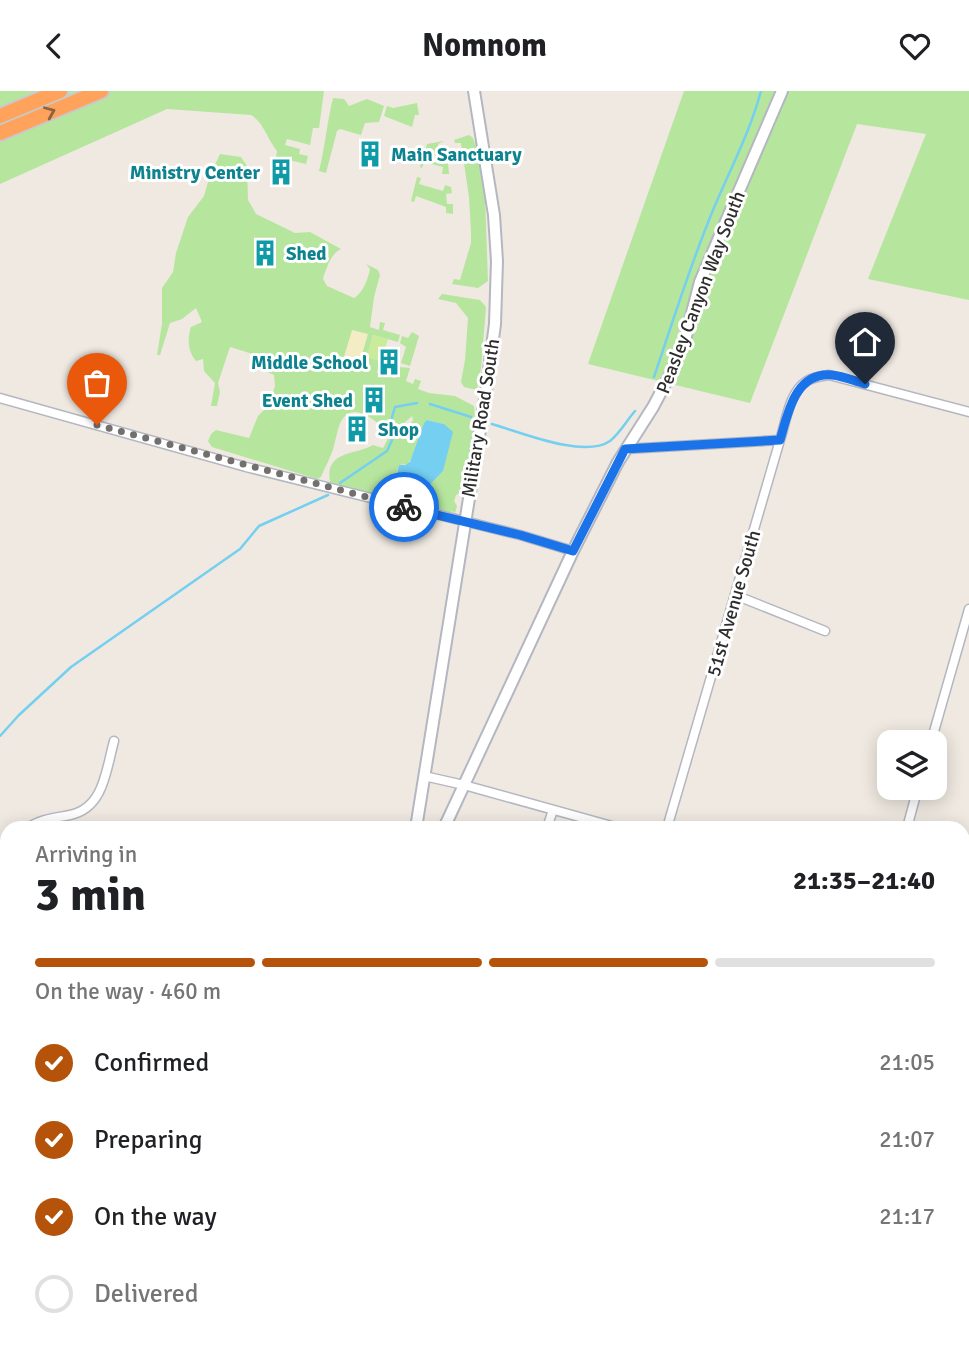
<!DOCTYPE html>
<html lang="en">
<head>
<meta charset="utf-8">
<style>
  :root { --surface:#fff; --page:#f2f2f2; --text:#202124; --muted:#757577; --line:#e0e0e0; --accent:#b45309 }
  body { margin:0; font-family:Signika,sans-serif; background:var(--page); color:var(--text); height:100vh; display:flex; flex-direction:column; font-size:26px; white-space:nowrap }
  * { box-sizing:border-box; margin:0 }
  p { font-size:23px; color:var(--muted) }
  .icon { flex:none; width:38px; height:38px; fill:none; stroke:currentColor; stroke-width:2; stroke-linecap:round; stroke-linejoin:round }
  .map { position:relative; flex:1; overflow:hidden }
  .drawer { position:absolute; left:0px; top:730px; width:970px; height:527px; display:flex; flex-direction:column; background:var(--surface); border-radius:21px 21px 0 0; box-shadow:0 4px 18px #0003 }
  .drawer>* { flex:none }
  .fabs { position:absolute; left:877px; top:639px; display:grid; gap:14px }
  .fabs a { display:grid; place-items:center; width:70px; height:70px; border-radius:14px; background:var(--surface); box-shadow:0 4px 18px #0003; font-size:35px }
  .pin { position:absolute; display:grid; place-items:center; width:60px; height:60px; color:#fff; margin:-72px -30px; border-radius:50% 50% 50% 0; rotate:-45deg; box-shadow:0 0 7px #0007 }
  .pin .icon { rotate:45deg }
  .courier { position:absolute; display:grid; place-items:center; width:70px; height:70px; margin:-35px; border:5px solid #1a73e8; border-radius:50%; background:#fff; color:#222; box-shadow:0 2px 9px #0007 }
  .headline em { font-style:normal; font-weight:700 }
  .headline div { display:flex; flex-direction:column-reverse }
  .headline { display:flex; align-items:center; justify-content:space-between; height:119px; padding:0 35px }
  h1 { font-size:46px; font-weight:700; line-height:52px }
  .bar { display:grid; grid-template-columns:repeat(4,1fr); gap:10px 7px; align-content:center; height:84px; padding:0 35px }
  .bar i { height:9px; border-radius:5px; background:var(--line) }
  .bar .on { background:var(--accent) }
  .bar p { grid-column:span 4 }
  ol { padding:0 35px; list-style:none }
  li { display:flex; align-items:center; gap:21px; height:77px }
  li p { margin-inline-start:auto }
  li .icon { padding:7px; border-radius:50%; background:var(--accent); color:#fff; stroke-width:4 }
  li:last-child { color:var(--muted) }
  li i { width:38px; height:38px; border:4px solid var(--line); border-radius:50% }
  header { display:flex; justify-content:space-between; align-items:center; height:91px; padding:0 35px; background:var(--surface); font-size:32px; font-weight:700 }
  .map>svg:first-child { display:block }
  .green { fill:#b6e59e; fill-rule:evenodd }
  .sand { fill:#f3ecc5 }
  .pitch { fill:#c9ec9a }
  .water { fill:#75cff0 }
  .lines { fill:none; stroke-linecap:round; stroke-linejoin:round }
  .stream { stroke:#75cff0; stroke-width:2.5 }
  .street-casing { stroke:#b4b7c1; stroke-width:11 }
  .secondary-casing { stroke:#b4b7c1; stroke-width:14 }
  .highway-casing { stroke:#c9c9c9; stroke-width:18 }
  .street { stroke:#fff; stroke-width:8 }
  .secondary { stroke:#fff; stroke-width:10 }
  .highway { stroke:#ffa35c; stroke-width:14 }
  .oneway { stroke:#8c6343 }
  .done { stroke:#726f6d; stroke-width:7; stroke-dasharray:0 12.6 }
  .route { stroke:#1a73e8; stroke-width:9 }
  .labels { text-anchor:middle; stroke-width:6; stroke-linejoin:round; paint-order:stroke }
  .culture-label { font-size:19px; font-weight:bold; fill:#0d838f; stroke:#fff; text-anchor:start }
  .street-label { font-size:19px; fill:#2e2e2e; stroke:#fff }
</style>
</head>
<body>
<header><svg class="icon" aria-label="back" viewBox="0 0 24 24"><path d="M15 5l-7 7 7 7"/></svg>Nomnom<svg class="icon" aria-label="heart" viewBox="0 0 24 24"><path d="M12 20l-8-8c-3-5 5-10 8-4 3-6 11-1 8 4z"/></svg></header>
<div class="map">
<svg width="969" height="1255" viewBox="0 0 969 1255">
  <rect width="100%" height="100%" fill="#efe9e1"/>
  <path class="green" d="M0,0H324L319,37H313L310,54L287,48L285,54L300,58L299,63L308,65L306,73L276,66L277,60C267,48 264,32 251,24L167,18L0,93Z
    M684,0H969V209L868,188L926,43L857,33L750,312L588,273Z
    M333,7L344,8L349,15L367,8L384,15L379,31L365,32L361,44L340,38L337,40L326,82L319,80C325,56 327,31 333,7Z
    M417,12L419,24H415L412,36L384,25L387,15L393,17Z
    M469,44L473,47L480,66L485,106L488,190L478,197L452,193L454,188L460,189L471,152V141L469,106L461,52H455L454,49Z
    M444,50L438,53L442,72L448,73L449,83H442L443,76L424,71L422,77L420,76L427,53Z
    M220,63L241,66L247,75L248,109L256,123L295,142L310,141L341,158C331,162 326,178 323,188L327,195L354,207C363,202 368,188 370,178L366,173L378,179L380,184L374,206L370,236L379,239L380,231L385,232L383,239L400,244L398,251L373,244L367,266L380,270L377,282L395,287L399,276L410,277L406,290L413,293L415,288L421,290L418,298L429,302L455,305L474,315C477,342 474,378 461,402L456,404L454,410L457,415L455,422L452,420L450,424L330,391C324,359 357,364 373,354L383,357L390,344C402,345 406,339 413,329L412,325L401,335L389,338C379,335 371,325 361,322C339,316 338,342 334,355C331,366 325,376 321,386L317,388L212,356L208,350L211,343L216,339L249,347L258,325L268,315L275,295L274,284L259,277L260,273H269L276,270L230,256L218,292L220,301L217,315H211L215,292L204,280L203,268L196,270C188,261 187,248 191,236L202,231L196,217L182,228L170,232L160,264H157L162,233V197L173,181L176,162L188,126L204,105L210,84ZM428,329L444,333L443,380L425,399L395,386L399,374L408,373L415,362L424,332Z
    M417,86L421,87L419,93L443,100L445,94L451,96L452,102L446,103L447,113H453V123L446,122V116L416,105L414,111L411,110Z
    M442,203L480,209L486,216L481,277L477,299L464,296L461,291L465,269L468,227L456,212L438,208Z
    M412,241L419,245L410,275L401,272L406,256L400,252L402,245L408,247Z
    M7,861V1227L0,1251V870Z
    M963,943L969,945V1255H896L869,1250H962Z
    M180,1250H343L346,1255H190Z"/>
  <path class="sand" d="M352,239L368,243L359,274L343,269Z"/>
  <path class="pitch" d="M373,244L388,248L381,270L367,266Z"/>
  <path class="water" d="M427,329L444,333L453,341L443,380L424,400L405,399L395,391L399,374H405L410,371L424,332Z"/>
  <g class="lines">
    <path class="stream" d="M654,286C672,233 688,181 709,129C726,86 749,45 761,0
      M430,313L471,326
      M492,333C520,341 584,368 610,350C620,342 627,329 635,320
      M392,339V326L395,316L417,312
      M340,392L387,360L392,349
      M0,645L19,624L71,576L240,458L259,435L328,404"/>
    <g class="street-casing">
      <path id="street" d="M0,307L246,376L520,444L573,460
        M626,358L780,349
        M735,504L825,540
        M931,651L969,518
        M424,685L464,694L619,737
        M28,737C40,728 55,727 70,724C104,717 106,679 114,650
        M547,737L553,719
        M667,737L780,349C786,331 789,301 807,290C813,286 822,285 829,284L969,321
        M907,737L918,696
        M0,805L7,779
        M962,838L969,840
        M619,1250L638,1255
        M0,1251L7,1227
        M530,1255L532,1250"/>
    </g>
    <g class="secondary-casing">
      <path id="secondary" d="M416,737L485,308L495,233L497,170L494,124L474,0
        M444,737L573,460L618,371L653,316L671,282L686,245L700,191L782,0
        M0,824L7,826
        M450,1250L452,1255"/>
    </g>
    <g class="highway-casing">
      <path id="highway" d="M0,25L60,0
        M0,42L101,0"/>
    </g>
    <use href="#street" class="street"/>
    <use href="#secondary" class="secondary"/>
    <use href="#highway" class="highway"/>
  </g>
  <defs><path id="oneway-chevron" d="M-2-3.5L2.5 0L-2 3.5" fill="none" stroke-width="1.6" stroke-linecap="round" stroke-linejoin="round" transform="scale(1.75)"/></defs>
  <use class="oneway" href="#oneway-chevron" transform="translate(50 21) rotate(-23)"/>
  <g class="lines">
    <path class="done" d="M97,334L404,416"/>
    <path class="route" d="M404,416L520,444L573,460L625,358L780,349C788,322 795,281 832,284C843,285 854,290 865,293"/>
  </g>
  <defs>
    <g id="building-bare" transform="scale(2.1)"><path d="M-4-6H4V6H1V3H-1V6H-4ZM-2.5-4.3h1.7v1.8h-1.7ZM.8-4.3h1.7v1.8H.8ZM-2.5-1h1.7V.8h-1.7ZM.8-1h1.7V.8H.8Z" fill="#0f9aa8" stroke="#fff" stroke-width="2.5" paint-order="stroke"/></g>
  </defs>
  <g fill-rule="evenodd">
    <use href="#building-bare" x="370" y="63"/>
    <use href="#building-bare" x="281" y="81"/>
    <use href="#building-bare" x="265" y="162"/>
    <use href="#building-bare" x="389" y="271"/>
    <use href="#building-bare" x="374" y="309"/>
    <use href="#building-bare" x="357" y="338"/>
  </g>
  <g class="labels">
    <g class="culture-label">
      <text x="391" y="70">Main Sanctuary</text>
      <text x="260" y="88" text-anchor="end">Ministry Center</text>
      <text x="286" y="169">Shed</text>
      <text x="368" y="278" text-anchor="end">Middle School</text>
      <text x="353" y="316" text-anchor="end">Event Shed</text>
      <text x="378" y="345">Shop</text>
    </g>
    <g class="street-label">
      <text transform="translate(700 201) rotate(-69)" y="7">Peasley Canyon Way South</text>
      <text transform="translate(480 327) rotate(-81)" y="7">Military Road South</text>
      <text transform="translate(733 512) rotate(-74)" y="7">51st Avenue South</text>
    </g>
  </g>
</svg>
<div class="fabs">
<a><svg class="icon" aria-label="layers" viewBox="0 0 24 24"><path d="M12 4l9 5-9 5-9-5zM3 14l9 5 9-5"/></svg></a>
</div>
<div class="pin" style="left:97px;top:334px;background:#ea580c"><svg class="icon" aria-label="bag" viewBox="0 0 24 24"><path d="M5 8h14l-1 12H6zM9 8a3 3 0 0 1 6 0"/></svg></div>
<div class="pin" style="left:865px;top:293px;background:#1f2937"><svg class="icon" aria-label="home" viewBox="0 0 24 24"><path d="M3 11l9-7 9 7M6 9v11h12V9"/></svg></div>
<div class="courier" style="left:404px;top:416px"><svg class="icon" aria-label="bike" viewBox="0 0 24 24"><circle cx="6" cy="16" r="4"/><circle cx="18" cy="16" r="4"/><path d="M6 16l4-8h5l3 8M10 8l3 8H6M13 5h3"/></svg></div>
<section class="drawer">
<div class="headline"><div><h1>3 min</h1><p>Arriving in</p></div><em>21:35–21:40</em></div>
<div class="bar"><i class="on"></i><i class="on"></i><i class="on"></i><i></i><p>On the way · 460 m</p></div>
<ol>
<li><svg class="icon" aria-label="check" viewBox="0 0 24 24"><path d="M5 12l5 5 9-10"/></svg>Confirmed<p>21:05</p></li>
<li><svg class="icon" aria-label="check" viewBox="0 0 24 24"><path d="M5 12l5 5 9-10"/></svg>Preparing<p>21:07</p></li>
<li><svg class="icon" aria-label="check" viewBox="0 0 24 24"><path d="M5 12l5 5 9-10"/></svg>On the way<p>21:17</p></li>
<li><i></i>Delivered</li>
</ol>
</section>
</div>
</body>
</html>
